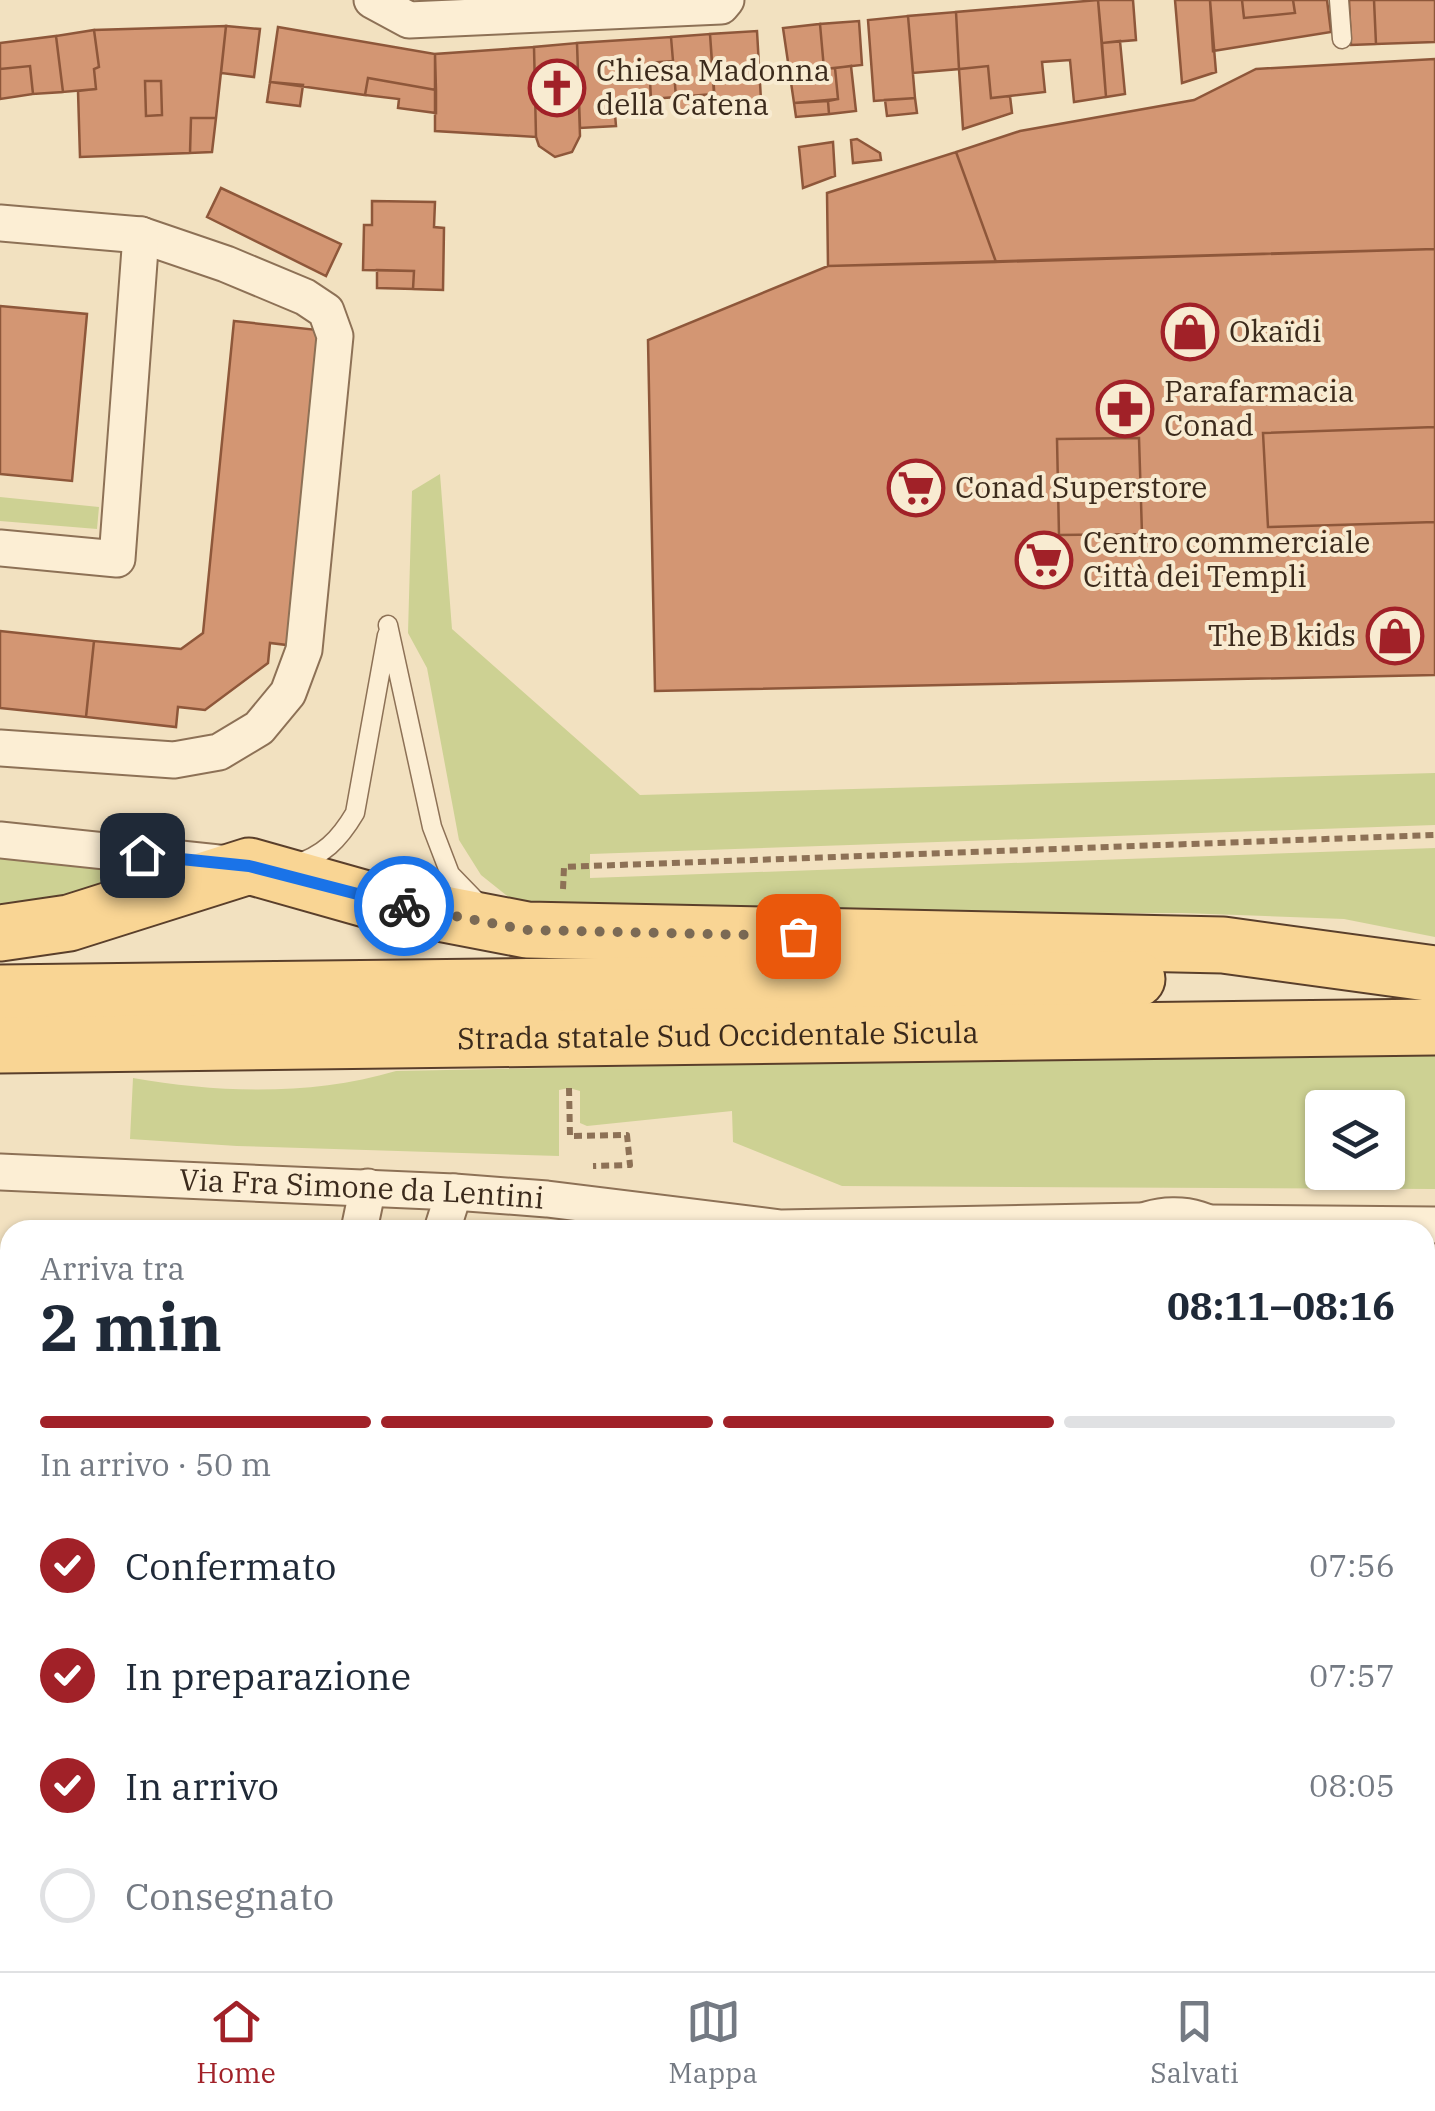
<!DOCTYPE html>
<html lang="it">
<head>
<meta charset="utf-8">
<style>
  :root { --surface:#fff; --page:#f2f2f3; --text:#1f2937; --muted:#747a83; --line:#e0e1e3; --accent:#a12128 }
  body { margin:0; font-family:"IBM Plex Serif",serif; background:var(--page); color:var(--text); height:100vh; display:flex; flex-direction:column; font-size:38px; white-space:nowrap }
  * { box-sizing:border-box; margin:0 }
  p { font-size:32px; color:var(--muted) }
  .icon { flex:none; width:55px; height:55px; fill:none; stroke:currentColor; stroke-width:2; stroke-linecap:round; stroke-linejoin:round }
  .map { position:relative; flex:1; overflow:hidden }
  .drawer { position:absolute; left:0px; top:1220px; width:1435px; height:752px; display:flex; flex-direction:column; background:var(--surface); border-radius:30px 30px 0 0; box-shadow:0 2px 8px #0004 }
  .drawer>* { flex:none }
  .fabs { position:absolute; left:1305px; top:1090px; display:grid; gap:20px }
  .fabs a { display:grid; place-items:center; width:100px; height:100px; border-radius:10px; background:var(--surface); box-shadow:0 2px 8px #0004; font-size:50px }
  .pin { position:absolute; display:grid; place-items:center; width:85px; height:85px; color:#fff; margin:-42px; border-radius:20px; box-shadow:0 5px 15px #0006 }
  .courier { position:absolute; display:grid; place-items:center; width:100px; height:100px; margin:-50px; border:8px solid #1a73e8; border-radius:50%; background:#fff; color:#222; box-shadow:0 2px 12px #0007 }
  .head em { font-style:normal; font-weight:800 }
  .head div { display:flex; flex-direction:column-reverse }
  .head { display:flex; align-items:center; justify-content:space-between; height:170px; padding:0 40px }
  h1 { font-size:65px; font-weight:800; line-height:75px }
  .bar { display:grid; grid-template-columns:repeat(4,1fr); gap:15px 10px; align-content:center; height:120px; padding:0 40px }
  .bar i { height:12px; border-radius:8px; background:var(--line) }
  .bar .current { background:var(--accent) }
  .bar p { grid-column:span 4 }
  ol { padding:0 40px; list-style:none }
  li { display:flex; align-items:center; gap:30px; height:110px }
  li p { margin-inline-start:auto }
  li .icon { padding:10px; border-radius:50%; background:var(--accent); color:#fff; stroke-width:4 }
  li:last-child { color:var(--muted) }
  li i { width:55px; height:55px; border:5px solid var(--line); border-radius:50% }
  .dock { display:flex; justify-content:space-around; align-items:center; height:140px; border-top:2px solid var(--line); background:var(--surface); font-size:28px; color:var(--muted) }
  .dock a { display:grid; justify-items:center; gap:5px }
  .dock .current { color:var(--accent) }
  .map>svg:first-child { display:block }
  .green { fill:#cdd193; fill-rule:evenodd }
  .building { fill:#d39673; stroke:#8e573a; stroke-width:2.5 }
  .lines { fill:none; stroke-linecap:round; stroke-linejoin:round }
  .service-casing { stroke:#8d7156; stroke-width:21 }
  .minor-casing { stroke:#8d7156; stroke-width:39 }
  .primary-casing { stroke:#5a3f2b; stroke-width:59 }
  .path { stroke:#8d7156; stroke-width:6; stroke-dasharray:8 5; stroke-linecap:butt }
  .service { stroke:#fceed4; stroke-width:18 }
  .minor { stroke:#fceed4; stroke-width:35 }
  .primary { stroke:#f9d594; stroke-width:55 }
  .done { stroke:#7b6a55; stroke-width:10; stroke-dasharray:0 18 }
  .route { stroke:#1a73e8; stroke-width:12 }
  .labels { text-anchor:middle; stroke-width:8; stroke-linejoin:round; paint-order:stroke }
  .poi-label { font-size:30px; fill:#3b2a1c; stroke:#f8ebd1; text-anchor:start }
  .street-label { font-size:30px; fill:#3b2a1c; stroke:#f8ebd1 }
</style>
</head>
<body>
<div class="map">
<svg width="1435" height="1971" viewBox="0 0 1435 1971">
  <rect width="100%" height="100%" fill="#f2e1c0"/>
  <path class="green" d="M440,474L452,629L640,795L1435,773V825L590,854V878L1435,848V937L1344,919L1182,913L590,916L517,904L481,875L459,840L427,668L408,633L412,491Z
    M0,497L99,507L97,529L0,521Z
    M0,853L159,875L0,911Z
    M1435,1051V1189L842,1186L733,1142L732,1111L587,1126L580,1123V1091L569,1088L559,1090V1156L237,1146L130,1139L133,1078C219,1093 311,1096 396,1071ZM1322,1108H1388V1172H1322Z
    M0,1401H10V1524L0,1511Z
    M1435,1625V1776L1425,1775V1649Z
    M0,1755L10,1758V1920L0,1916Z
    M1425,1932H1435V1971H1249L1233,1963L1425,1962Z
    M811,1962L983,1963L979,1971H801Z"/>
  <path class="building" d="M1098,0L1106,97L1074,102L1070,60L1042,62L1045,92L991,98L988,66L959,69L956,12Z
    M1098,0H1133L1136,40L1102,43Z
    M1175,0H1210L1216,72L1182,83Z
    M1210,0H1242L1244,18L1295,13L1293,0H1327L1331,32L1213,51Z
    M1242,0H1293L1295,13L1244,18Z
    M1349,0H1374L1376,44L1351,45Z
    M1374,0H1435V42L1376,44Z
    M956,12L959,69L913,73L908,16Z
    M908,16L915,98L874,101L868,20Z
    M859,21L862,65L824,69L820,24Z
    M820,24L824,69L835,68L838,99L794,103L783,28Z
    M226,26L216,118H191L190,153L80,157L78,91L96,89L94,69L99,67L94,30Z
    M226,26L260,29L254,77L221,73Z
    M278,27L435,54L436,90L368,78L365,95L270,82Z
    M94,30L99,67L94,69L96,89L63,92L56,36Z
    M757,31L761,100L715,103L710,34Z
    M710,34L714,94L676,97L671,37Z
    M56,36L63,92L33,94L30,66L0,69V43Z
    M671,37L673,61L649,63L651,99L614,102L616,126L580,128L577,43Z
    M1120,41L1125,94L1106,97L1102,43Z
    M577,43L580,136L572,152L555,157L539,146L536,137L534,47Z
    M534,47L536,137L435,131V54Z
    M1435,59V249L996,262L956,152L1020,131L1194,100L1256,69Z
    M673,61L676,97L651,99L649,63Z
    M30,66L33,94L0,99V69Z
    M851,66L856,111L829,114L828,101L838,99L835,68Z
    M988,66L991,98L1010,96L1012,113L963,129L959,69Z
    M368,78L436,90V113L398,108L399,99L365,95Z
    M145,81H161L162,115L146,116Z
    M270,82L303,85L300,106L267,102Z
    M714,94L715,113L677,115L676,97Z
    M915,98L917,113L887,116L885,100Z
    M828,101L829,114L796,117L794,103Z
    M191,118H216L212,152L190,153Z
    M857,139L880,153L881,160L853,163L851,140Z
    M833,142L835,176L803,188L799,147Z
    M956,152L996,262L828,266L827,193Z
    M221,188L341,244L326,276L207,217Z
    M372,201L435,202L434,227L444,228L443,290L413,289L414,271L363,270L364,225H372Z
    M1435,249V675L655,691L648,340L828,266Z
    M377,270L414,271L413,289L377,288Z
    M0,306L87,314L72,481L0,474Z
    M234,321L318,330L287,645L270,643L268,663L205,710L178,707L176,727L86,717L94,641L181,649L203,633Z
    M1435,427V522L1268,527L1263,433Z
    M1139,438L1142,534L1059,535L1057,439Z
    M0,631L94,641L86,717L0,708Z
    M0,1250L10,1251L9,1309H0Z
    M1435,1312V1373L1425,1374V1313Z
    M1425,1813H1435V1874H1425Z
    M160,1962H273L288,1971H175Z
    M513,1962H623L638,1971H528Z"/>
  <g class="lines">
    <g class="service-casing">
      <path id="service" d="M1339,0L1342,39
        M388,625L432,827L450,874L482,907
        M293,865C323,856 339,840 355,813L387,635"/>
    </g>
    <g class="minor-casing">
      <g id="minor">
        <path d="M372,0L409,20L721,6L726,0"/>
        <path d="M0,223L141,235L226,264L305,297L326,311L335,336L304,650L288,693L259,728L219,752L174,760L0,748"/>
        <path d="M0,548L117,559L141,235"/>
        <path d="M0,840L228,864"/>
        <path id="s1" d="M0,1172L454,1192L547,1199L781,1228L1140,1221"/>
        <path d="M1210,1223L1435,1225"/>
        <path d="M359,1230L368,1187"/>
        <path d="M442,1230L454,1192"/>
        <path d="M1125,1230C1154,1212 1192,1210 1220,1230"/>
        <path d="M0,1381H10"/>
        <path d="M1425,1508L1435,1467"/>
        <path d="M0,1544L10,1557"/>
        <path d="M0,1934L10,1940"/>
        <path d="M53,1962L69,1971"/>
        <path d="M332,1962L346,1971"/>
        <path d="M674,1962L688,1971"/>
        <path d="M1121,1962L1136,1971"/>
        <path d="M109,1971L114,1962"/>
        <path d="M790,1971L801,1962"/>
        <path d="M1025,1971L1029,1962"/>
      </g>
    </g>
    <g class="primary-casing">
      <g id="primary">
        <path d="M0,933L69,923L249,866L366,899L527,930L1223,945L1435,974"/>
        <path d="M0,993L1137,979"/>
        <path id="s2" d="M0,1045L1435,1027"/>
      </g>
    </g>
    <path class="path" d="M563,889L564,867L590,866L1435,835
      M569,1088L570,1136L627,1135L630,1165L593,1166
      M0,1430H10"/>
    <use href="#service" class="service"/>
    <use href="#minor" class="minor"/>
    <use href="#primary" class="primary"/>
  </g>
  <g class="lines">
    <path class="done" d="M404,906L526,930L798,936"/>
    <path class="route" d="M142,855L249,866L404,906"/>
  </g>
  <defs>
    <g id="church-ring" transform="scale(2.875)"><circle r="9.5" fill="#f8ebd1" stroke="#a12128" stroke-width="1.5"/><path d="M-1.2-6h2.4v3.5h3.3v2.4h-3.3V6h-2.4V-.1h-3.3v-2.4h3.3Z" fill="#a12128"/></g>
    <g id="shop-ring" transform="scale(2.875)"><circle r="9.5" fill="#f8ebd1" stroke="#a12128" stroke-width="1.5"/><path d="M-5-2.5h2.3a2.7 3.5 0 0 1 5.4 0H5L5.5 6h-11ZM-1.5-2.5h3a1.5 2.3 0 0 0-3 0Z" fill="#a12128"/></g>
    <g id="pharmacy-ring" transform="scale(2.875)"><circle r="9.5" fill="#f8ebd1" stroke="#a12128" stroke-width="1.5"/><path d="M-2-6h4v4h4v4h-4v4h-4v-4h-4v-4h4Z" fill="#a12128"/></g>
    <g id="supermarket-ring" transform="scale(2.875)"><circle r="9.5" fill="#f8ebd1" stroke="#a12128" stroke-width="1.5"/><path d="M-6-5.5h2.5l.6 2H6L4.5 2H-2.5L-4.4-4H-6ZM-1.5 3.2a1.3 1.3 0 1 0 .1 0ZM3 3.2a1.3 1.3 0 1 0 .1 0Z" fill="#a12128"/></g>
  </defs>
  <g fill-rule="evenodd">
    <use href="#church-ring" x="557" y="88"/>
    <use href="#shop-ring" x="1190" y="332"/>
    <use href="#pharmacy-ring" x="1125" y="409"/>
    <use href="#supermarket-ring" x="916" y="488"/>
    <use href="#supermarket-ring" x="1044" y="560"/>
    <use href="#shop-ring" x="1395" y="636"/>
  </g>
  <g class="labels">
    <g class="poi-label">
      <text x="596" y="81">Chiesa Madonna<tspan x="596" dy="34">della Catena</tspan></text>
      <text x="1229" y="342">Okaïdi</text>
      <text x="1164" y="402">Parafarmacia<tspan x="1164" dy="34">Conad</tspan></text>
      <text x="955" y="498">Conad Superstore</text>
      <text x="1083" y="553">Centro commerciale<tspan x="1083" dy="34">Città dei Templi</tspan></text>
      <text x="1356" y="646" text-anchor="end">The B kids</text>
    </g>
    <g class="street-label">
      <text dy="10" stroke="none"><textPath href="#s2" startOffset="718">Strada statale Sud Occidentale Sicula</textPath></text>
      <text dy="10" stroke="none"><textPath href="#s1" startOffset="362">Via Fra Simone da Lentini</textPath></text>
    </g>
  </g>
</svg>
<div class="fabs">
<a><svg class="icon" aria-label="layers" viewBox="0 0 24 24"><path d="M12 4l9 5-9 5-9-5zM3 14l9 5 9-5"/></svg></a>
</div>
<div class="pin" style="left:798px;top:936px;background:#ea580c"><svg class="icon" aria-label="bag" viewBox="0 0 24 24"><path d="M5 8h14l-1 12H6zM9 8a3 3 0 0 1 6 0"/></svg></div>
<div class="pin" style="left:142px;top:855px;background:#1f2937"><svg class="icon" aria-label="home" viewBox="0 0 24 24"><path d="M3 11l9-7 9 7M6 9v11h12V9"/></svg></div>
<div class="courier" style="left:404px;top:906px"><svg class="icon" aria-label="bike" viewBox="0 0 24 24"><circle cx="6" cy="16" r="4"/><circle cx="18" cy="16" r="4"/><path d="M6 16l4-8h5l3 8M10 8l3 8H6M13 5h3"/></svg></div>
<section class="drawer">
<div class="head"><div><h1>2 min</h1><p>Arriva tra</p></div><em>08:11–08:16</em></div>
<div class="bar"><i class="current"></i><i class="current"></i><i class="current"></i><i></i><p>In arrivo · 50 m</p></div>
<ol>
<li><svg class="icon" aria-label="check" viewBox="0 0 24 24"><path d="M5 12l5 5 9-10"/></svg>Confermato<p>07:56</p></li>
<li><svg class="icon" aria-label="check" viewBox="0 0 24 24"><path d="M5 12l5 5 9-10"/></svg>In preparazione<p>07:57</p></li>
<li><svg class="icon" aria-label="check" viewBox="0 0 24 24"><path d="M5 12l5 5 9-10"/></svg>In arrivo<p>08:05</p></li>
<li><i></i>Consegnato</li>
</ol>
</section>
</div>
<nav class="dock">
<a class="current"><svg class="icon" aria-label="home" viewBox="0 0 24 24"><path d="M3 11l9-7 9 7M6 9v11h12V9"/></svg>Home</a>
<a><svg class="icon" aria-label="map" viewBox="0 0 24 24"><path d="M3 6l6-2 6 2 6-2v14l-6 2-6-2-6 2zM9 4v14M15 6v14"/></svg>Mappa</a>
<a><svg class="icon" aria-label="saved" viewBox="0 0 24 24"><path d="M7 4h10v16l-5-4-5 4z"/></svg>Salvati</a>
</nav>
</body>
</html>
